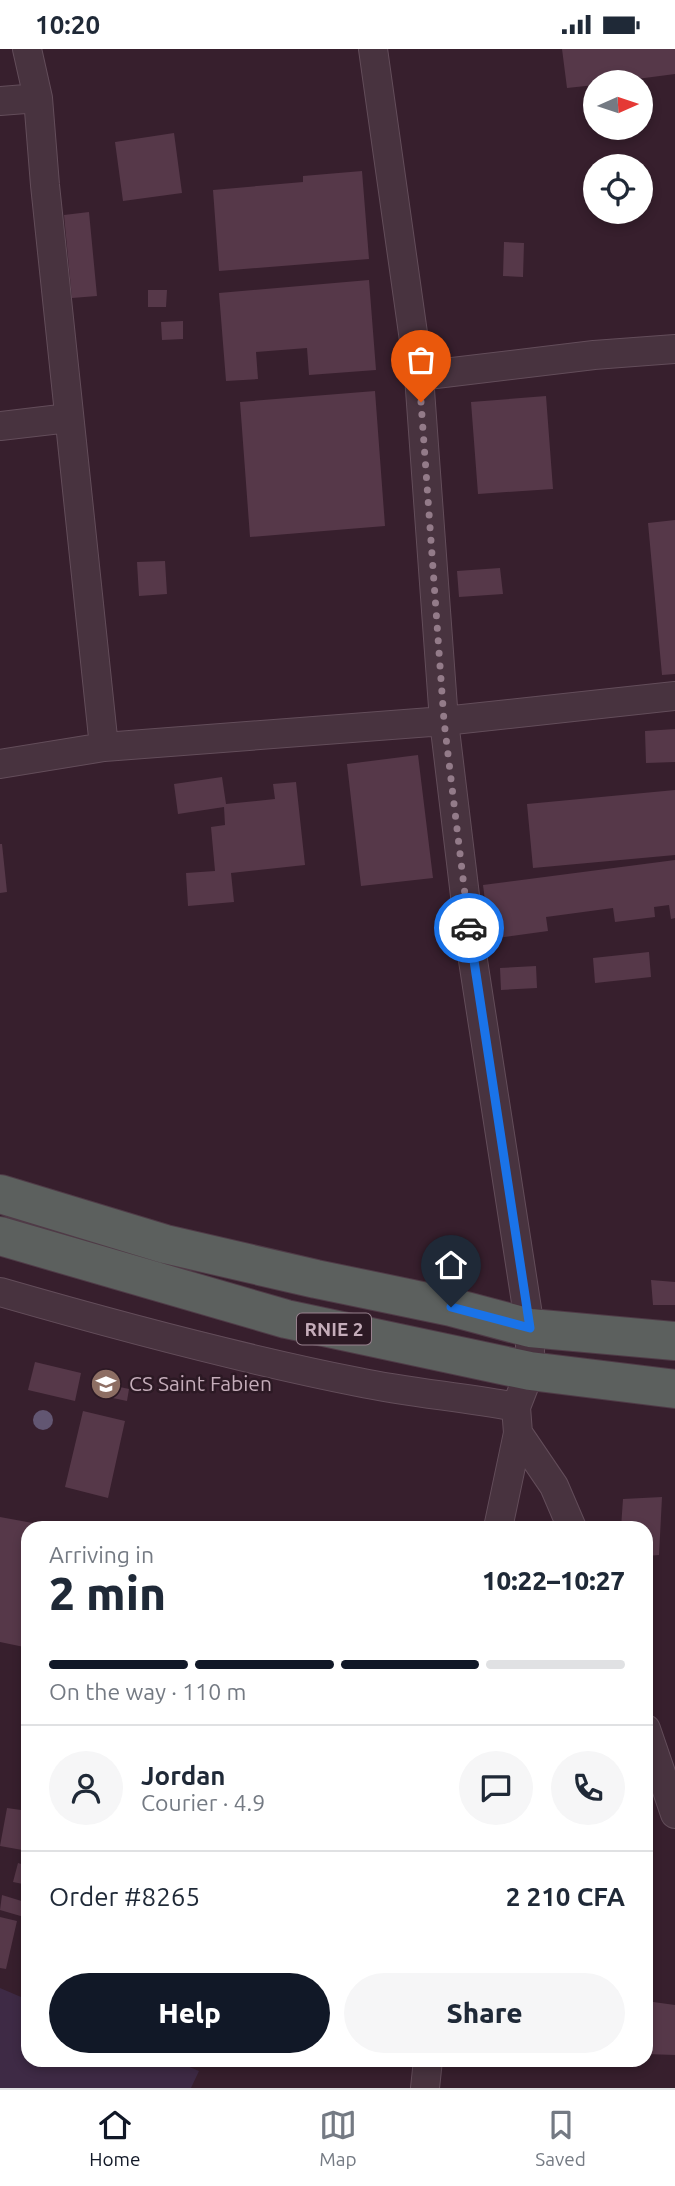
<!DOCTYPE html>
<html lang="en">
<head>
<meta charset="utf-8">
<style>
  :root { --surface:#fff; --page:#f6f6f7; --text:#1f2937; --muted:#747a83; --line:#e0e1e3; --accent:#111827 }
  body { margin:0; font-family:Ubuntu,sans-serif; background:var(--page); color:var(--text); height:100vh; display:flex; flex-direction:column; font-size:26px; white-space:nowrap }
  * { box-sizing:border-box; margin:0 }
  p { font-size:23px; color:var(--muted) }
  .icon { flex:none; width:38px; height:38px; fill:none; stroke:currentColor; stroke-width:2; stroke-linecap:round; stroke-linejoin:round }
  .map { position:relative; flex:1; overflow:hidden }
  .drawer { position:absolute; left:21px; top:1472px; width:632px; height:546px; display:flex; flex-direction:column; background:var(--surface); border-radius:21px; box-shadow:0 4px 10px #0003 }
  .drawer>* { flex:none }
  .needle { width:46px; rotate:87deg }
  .tools { position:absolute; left:583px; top:21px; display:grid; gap:14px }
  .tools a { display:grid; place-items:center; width:70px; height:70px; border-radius:50%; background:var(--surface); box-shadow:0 4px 10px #0003; font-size:35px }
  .pin { position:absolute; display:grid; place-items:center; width:60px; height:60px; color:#fff; margin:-72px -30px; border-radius:50% 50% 50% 0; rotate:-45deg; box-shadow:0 0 7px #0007 }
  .pin .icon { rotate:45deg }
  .courier { position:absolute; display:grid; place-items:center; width:70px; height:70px; margin:-35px; border:5px solid #1a73e8; border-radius:50%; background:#fff; color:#222; box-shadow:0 2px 9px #0007 }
  .overview em { font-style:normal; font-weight:800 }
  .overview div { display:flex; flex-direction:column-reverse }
  .overview { display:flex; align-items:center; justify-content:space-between; height:119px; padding:0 28px }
  h1 { font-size:46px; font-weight:800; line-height:52px }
  .bar { display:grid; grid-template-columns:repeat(4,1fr); gap:10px 7px; align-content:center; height:84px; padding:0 28px }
  .bar i { height:9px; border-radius:5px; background:var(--line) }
  .bar .selected { background:var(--accent) }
  .bar p { grid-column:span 4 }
  .line { display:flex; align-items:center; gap:18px; padding:0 28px; border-top:2px solid var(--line) }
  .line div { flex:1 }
  .round { display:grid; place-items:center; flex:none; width:74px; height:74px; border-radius:37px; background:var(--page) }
  .button { display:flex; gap:14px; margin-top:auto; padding:14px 28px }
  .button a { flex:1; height:80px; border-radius:42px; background:var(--accent); color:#fff; font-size:28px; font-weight:800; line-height:80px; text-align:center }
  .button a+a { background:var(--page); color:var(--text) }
  .status { display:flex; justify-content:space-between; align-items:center; height:49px; padding:0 35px; background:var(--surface); direction:ltr }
  .status svg { height:19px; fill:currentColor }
  .dock { display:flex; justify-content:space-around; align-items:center; height:98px; border-top:2px solid var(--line); background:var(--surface); font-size:19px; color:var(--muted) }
  .dock a { display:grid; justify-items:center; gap:4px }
  .dock .selected { color:var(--accent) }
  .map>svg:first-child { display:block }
  .green { fill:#3e2a45 }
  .building { fill:#563849 }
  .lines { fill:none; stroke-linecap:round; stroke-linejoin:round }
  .minor-casing { stroke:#634d5a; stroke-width:30 }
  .trunk-casing { stroke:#4f3b47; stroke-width:40 }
  .minor { stroke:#48333f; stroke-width:28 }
  .trunk { stroke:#5c605e; stroke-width:38 }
  .tree { fill:#625672 }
  .done { stroke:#937b89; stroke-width:7; stroke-dasharray:0 12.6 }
  .route { stroke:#1a73e8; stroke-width:9 }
  .labels { text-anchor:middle; stroke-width:5; stroke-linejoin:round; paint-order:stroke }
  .shield { fill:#2c1924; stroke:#97818d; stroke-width:2 }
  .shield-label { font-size:19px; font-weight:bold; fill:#c5adba }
  .poi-label { font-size:21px; fill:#c5adba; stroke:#2c1924; text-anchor:start }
</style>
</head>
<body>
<div class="status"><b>10:20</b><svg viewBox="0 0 49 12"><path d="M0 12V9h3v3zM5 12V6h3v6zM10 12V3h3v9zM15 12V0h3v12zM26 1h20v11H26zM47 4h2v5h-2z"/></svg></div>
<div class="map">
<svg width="675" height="2039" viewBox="0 0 675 2039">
  <rect width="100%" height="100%" fill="#371f2d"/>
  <path class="green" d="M0,1939L28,1951V2011H173L199,2022L191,2039H0Z"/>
  <path class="building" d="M562,0H675V25L614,33H595V36L567,39Z
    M174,84L182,144L123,152L115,93Z
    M362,122L369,210L219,222L213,141L303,133V127Z
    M89,163L97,247L72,249L64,166Z
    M504,193L524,194L523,228L503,227Z
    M369,231L376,321L309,326L307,299L256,303L258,330L226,332L219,244Z
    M148,241H167L166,258H148Z
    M183,272V290L162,291L161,273Z
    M375,342L385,477L250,488L240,353Z
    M546,347L553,440L478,445L471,353Z
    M675,471V625L662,626L648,474Z
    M165,512L167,545L139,547L137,513Z
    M500,519L503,545L459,548L457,522Z
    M675,680V713L646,714L645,682Z
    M418,706L433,829L361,837L347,715Z
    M222,728L226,755L275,750L273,735L296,733L305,816L231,824L234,853L188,857L186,824L215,822L211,778L225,776L224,758L178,765L174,735Z
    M675,741V806L533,819L527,755Z
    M0,795H2L7,843L0,844Z
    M675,811V869L671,870L669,856L654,858L655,868L615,873L613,859L546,868L548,882L490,890L483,836Z
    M649,903L651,928L595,934L593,909Z
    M536,917L537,939L501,941L500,919Z
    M651,1231L675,1233V1256H653Z
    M35,1313L81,1324L75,1352L28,1341Z
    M106,1335L129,1340L127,1352L103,1347Z
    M83,1362L125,1372L108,1449L65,1438Z
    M662,1448L659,1506L646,1507V1479H621L623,1450Z
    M0,1468L49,1477L28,1479V1578L24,1598L0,1593Z
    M7,1759L28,1762V1802L0,1797Z
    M18,1814L28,1817V1836L13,1833Z
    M2,1846L28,1854L24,1868L0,1861Z
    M0,1868L17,1872L6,1920L0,1919Z
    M646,1952L675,1956V2006L646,2005Z"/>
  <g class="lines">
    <g class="minor-casing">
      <path id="minor" d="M27,0L38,49L45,136L104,698
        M0,52L38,49
        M419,327L594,306L675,300
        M0,377L69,369
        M0,715L104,698L444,672L675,647
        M0,1243C118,1277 237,1309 358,1333C410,1344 464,1348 516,1358L530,1322V1279L472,905L444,672L419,327L373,0
        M516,1358L518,1384L554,1437L572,1479
        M498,1479L518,1384
        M646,1680L675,1765
        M425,2039L428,2011"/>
    </g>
    <g class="trunk-casing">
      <path id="trunk" d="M0,1145L165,1195L316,1230L451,1258L530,1279L675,1292
        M0,1187L286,1270L530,1322L675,1340"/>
    </g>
    <use href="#minor" class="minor"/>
    <use href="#trunk" class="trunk"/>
  </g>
  <circle class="tree" cx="43" cy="1371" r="10"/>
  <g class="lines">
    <path class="done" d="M421,353L444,672L469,879"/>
    <path class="route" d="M451,1258L530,1279L469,879"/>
  </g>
  <defs>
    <g id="school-disc" transform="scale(1.575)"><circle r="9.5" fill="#8d6e63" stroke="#2c1924"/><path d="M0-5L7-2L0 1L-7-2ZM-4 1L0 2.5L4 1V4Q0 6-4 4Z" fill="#fff"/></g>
  </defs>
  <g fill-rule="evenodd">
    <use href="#school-disc" x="106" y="1335"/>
  </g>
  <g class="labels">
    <rect class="shield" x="297" y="1264.5" width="74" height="31" rx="5"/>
    <g class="shield-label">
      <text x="334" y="1287">RNIE 2</text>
    </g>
    <g class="poi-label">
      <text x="129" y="1342">CS Saint Fabien</text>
    </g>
  </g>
</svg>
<div class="tools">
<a><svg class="needle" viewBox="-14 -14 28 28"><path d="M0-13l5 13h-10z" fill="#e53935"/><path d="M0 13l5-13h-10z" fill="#747a83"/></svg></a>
<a><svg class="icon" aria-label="locate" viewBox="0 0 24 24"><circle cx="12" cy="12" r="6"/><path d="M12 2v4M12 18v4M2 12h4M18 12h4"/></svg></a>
</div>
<div class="pin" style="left:421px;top:353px;background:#ea580c"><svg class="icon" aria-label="bag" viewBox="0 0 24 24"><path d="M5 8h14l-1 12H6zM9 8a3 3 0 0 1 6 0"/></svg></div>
<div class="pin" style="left:451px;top:1258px;background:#1f2937"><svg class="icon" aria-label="home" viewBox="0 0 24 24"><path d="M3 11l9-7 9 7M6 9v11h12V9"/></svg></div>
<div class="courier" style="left:469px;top:879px"><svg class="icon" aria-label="car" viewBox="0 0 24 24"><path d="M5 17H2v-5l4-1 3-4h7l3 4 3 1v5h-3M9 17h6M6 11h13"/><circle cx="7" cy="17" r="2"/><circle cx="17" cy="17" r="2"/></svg></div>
<section class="drawer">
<div class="overview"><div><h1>2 min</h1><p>Arriving in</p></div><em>10:22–10:27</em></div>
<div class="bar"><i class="selected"></i><i class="selected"></i><i class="selected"></i><i></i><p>On the way · 110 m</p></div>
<div class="line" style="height:126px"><a class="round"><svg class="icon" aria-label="person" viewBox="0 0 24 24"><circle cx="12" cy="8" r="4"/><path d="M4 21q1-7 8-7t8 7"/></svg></a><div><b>Jordan</b><p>Courier · 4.9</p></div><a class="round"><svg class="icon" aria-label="chat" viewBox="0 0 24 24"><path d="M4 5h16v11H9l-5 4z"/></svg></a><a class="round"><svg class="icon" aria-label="phone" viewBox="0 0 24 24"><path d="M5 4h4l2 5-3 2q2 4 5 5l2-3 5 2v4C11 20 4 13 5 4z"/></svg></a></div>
<div class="line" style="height:91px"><div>Order #8265</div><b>2 210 CFA</b></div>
<div class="button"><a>Help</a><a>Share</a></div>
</section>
</div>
<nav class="dock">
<a class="selected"><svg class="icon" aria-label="home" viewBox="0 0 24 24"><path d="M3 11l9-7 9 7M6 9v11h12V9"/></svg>Home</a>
<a><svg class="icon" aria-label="map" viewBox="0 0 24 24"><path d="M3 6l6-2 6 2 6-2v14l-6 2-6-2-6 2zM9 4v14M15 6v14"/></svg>Map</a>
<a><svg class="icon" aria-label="saved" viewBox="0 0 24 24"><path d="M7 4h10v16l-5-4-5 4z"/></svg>Saved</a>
</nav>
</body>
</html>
